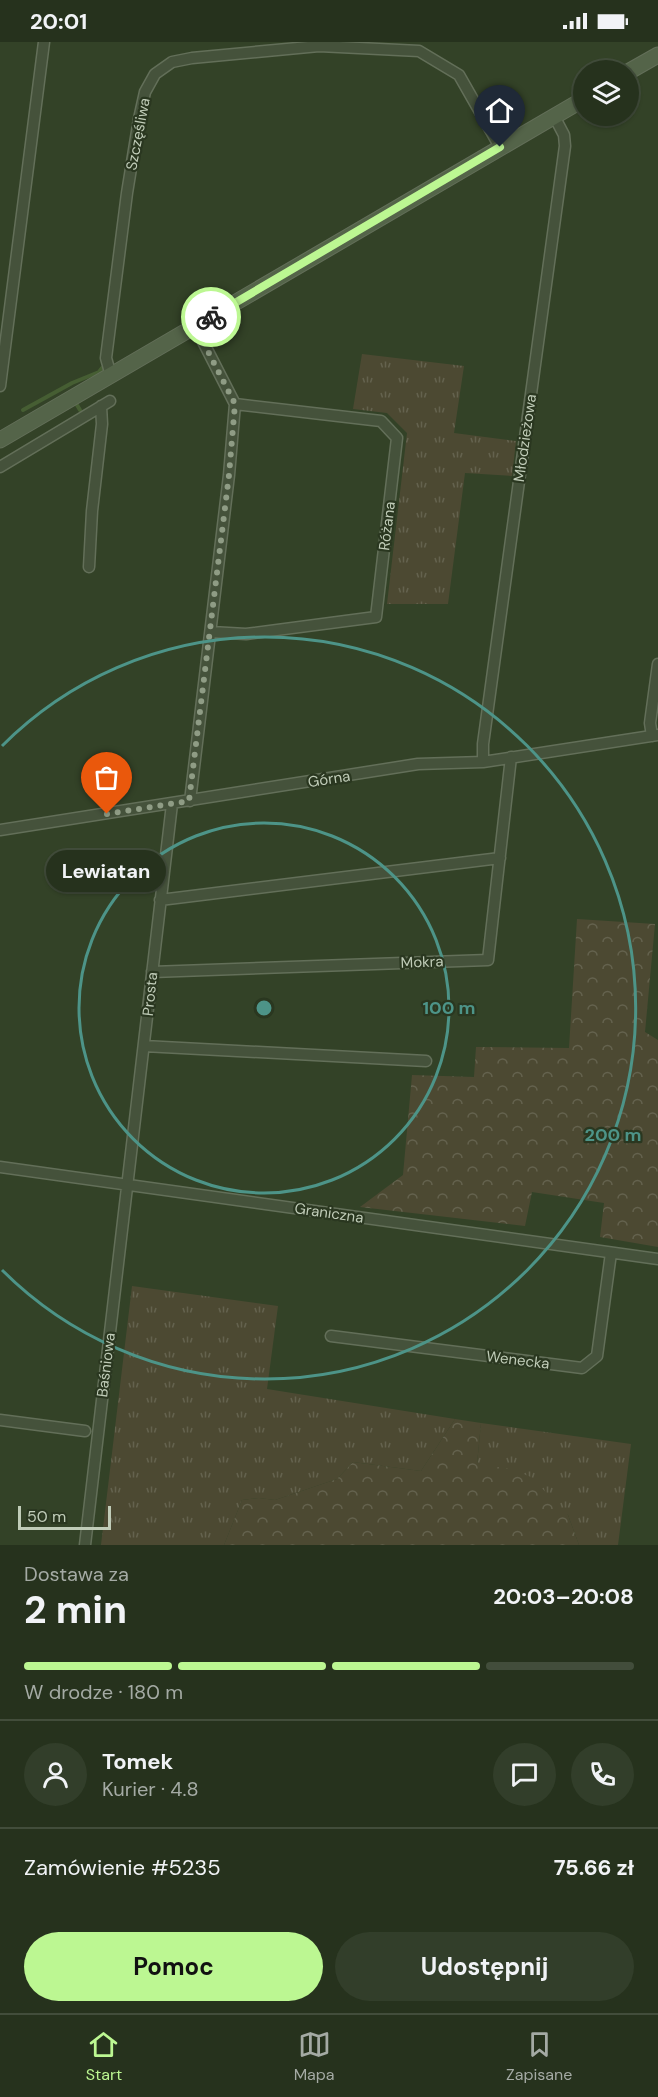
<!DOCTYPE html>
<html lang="pl">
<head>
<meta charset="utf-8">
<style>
  :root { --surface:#26321d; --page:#323e2a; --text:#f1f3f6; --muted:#a4aaa4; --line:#424d3b; --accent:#bcf792 }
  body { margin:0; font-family:"DM Sans",sans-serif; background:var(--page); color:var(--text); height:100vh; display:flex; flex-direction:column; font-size:22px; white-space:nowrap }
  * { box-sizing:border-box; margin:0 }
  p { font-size:20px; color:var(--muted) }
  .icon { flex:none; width:33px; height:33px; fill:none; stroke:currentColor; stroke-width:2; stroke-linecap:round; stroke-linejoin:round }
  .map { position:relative; height:1503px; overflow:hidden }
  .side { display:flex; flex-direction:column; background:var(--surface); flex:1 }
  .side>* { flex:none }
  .buttons { position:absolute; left:573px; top:18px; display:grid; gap:12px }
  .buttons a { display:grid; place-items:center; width:66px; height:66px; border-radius:50%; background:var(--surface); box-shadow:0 2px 4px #0004,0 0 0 2px var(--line); font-size:30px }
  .scale { position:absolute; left:18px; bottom:15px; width:93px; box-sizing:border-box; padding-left:6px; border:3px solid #c0ccb8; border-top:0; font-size:16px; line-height:21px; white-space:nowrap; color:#c0ccb8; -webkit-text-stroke:4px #2a3720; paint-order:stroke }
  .pin { position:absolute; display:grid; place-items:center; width:51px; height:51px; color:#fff; margin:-62px -26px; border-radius:50% 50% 50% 0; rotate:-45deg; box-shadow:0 0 6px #0007 }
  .pin .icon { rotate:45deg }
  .courier { position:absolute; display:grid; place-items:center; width:60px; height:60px; margin:-30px; border:4px solid #bcf792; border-radius:50%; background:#fff; color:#222; box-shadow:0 2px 8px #0007 }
  .bubble { position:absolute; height:42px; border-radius:21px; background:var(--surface); box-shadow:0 2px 4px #0004,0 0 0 2px var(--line); font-size:20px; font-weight:700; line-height:42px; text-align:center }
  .head em { font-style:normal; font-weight:700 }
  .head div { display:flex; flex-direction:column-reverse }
  .head { display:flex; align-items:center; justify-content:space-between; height:102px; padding:0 24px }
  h1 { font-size:39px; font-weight:700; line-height:45px }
  .bar { display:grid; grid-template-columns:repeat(4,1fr); gap:9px 6px; align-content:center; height:72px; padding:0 24px }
  .bar i { height:8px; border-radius:4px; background:var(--line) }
  .bar .on { background:var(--accent) }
  .bar p { grid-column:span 4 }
  .line { display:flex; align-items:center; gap:15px; padding:0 24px; border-top:2px solid var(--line) }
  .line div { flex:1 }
  .round { display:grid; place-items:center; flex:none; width:63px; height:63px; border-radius:32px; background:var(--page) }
  .primary-button { display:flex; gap:12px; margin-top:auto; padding:12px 24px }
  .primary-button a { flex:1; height:69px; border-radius:36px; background:var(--accent); color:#111; font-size:24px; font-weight:700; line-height:69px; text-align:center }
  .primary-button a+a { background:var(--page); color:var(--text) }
  .status { display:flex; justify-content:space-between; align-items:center; height:42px; padding:0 30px; background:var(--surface); direction:ltr }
  .status svg { height:16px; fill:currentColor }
  .dock { display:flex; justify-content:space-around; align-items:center; height:84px; border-top:2px solid var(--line); background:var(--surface); font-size:16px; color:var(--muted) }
  .dock a { display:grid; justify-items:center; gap:3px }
  .dock .on { color:var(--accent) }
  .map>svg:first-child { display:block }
  .grass { fill:url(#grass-tufts) }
  .forest { fill:url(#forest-crowns) }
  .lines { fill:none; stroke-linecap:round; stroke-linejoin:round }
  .stream { stroke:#465e33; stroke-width:4 }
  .street-casing { stroke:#636f59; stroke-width:13 }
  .secondary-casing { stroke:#636f59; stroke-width:17 }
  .street { stroke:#45523b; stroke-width:10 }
  .secondary { stroke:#546449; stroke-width:15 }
  .done { stroke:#8f9c85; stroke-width:6; stroke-dasharray:0 10.8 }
  .route { stroke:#bcf792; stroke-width:8 }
  .ring { fill:none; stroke:#4d9488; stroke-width:3 }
  .labels { text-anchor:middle; stroke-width:4.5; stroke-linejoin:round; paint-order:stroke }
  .street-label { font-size:15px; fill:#c0ccb8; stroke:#2a3720 }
  .centre { fill:#4d9488; stroke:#2a3720; stroke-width:3 }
  .ring-label { font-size:18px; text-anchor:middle; font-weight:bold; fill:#4d9488; stroke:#2a3720; stroke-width:4.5; stroke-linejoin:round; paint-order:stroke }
</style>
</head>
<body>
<div class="status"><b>20:01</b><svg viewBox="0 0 49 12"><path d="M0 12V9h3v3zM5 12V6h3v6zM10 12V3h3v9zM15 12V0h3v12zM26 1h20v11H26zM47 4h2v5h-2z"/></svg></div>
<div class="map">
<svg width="658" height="1503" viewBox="0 0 658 1503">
  <defs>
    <pattern id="grass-tufts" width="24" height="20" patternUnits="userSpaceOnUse" patternTransform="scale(1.5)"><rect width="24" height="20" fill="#4c4932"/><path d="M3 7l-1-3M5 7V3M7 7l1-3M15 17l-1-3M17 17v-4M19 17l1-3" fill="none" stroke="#64624e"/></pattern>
    <pattern id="forest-crowns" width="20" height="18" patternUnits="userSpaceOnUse" patternTransform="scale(1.5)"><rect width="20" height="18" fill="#4c4932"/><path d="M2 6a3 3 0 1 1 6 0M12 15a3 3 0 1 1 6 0" fill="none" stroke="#64624e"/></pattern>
  </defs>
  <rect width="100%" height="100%" fill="#334227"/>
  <path class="grass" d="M362,312L464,324L454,391L516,399L512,434L465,431L448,562H387L407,391L387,371L353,367Z
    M132,1244L278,1264L267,1347L455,1377L421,1429L353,1420L337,1437L275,1458L259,1456L242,1458L224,1503H101Z
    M481,1381L631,1402L618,1503H579L568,1473L477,1422Z"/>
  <path class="forest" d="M577,877L655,882L645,990L658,998V1205L600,1195L604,1161L532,1150L525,1184L360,1165L403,1133L412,1033L474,1035L476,1005L569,1006Z
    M455,1377L481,1381L477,1422L511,1427L531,1435L568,1473L579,1503H224L242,1458L259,1456L275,1458L337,1437L353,1420L421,1429Z"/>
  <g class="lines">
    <path class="stream" d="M77,363L80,368
      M23,368L72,341L99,330L102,326"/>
    <g class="street-casing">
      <path id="street" d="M111,334L106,316L127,151L139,77L145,50L155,32L172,20L192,16L319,4L419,9L459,33L500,105
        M0,344L44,0
        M0,425L110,359
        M89,525L92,469L102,382L101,364
        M211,590L246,592L376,575L397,396L381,379L235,362
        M652,694L650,681L658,622
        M483,720V702L565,104L564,93L554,74
        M190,759L229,433L235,362L195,284
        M0,788L418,722L483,720L658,693
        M160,858L500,816
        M152,930L488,918L511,715
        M144,1004L426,1019
        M0,1125L658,1217
        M331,1294L582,1326L597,1314L611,1211
        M0,1378L85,1389
        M85,1503L172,762"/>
    </g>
    <g class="secondary-casing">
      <path id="secondary" d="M628,30L658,13
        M0,398L584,57"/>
    </g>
    <use href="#street" class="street"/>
    <use href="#secondary" class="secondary"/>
  </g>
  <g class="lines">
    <path class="done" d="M107,772L189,759L229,433L235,362L195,284L211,275"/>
    <path class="route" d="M211,275L500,105"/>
  </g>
  <g class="ring">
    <circle cx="264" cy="966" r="185"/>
    <path d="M2 704A371 371 0 1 1 2 1228"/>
  </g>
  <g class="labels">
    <g class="street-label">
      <text transform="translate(138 92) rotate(-79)" y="5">Szczęśliwa</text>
      <text transform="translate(525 396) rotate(-82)" y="5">Młodzieżowa</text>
      <text transform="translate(387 484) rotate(-83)" y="5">Różana</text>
      <text transform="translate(329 737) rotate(-9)" y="5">Górna</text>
      <text transform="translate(422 920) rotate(-2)" y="5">Mokra</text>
      <text transform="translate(150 952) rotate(-84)" y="5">Prosta</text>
      <text transform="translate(329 1171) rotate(8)" y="5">Graniczna</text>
      <text transform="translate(518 1318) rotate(7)" y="5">Wenecka</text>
      <text transform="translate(106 1323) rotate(-83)" y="5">Baśniowa</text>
    </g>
  </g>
  <circle cx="264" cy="966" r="9" class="centre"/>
  <g class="ring-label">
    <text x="449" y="972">100 m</text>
    <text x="613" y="1099">200 m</text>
  </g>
</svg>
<div class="buttons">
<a><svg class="icon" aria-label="layers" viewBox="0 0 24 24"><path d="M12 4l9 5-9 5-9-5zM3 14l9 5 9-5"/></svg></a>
</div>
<div class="scale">50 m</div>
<div class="pin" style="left:107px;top:772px;background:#ea580c"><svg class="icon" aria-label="bag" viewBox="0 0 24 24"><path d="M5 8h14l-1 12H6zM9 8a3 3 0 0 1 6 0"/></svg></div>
<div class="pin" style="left:500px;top:105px;background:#1f2937"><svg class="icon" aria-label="home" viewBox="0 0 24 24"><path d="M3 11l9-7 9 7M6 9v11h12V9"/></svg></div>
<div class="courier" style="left:211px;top:275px"><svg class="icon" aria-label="bike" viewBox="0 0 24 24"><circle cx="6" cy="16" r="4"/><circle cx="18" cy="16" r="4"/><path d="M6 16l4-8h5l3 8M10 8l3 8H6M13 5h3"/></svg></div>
<div class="bubble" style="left:46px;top:808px;width:120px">Lewiatan</div>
</div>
<section class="side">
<div class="head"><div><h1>2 min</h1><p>Dostawa za</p></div><em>20:03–20:08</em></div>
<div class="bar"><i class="on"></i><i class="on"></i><i class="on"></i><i></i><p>W drodze · 180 m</p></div>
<div class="line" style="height:108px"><a class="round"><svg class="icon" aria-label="person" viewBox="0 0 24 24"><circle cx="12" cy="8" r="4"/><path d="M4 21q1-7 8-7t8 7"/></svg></a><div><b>Tomek</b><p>Kurier · 4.8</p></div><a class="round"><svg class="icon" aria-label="chat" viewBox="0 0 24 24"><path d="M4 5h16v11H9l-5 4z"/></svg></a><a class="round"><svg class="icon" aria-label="phone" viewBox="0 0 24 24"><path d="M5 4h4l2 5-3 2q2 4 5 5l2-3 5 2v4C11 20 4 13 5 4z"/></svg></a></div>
<div class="line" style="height:78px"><div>Zamówienie #5235</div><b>75.66 zł</b></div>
<div class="primary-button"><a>Pomoc</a><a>Udostępnij</a></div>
</section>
<nav class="dock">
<a class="on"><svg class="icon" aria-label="home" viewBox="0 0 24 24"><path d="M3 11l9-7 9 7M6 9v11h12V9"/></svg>Start</a>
<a><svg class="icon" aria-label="map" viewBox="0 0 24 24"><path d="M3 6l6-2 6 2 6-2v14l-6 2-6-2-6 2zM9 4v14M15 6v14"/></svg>Mapa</a>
<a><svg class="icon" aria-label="saved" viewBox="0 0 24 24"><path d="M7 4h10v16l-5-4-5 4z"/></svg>Zapisane</a>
</nav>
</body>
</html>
